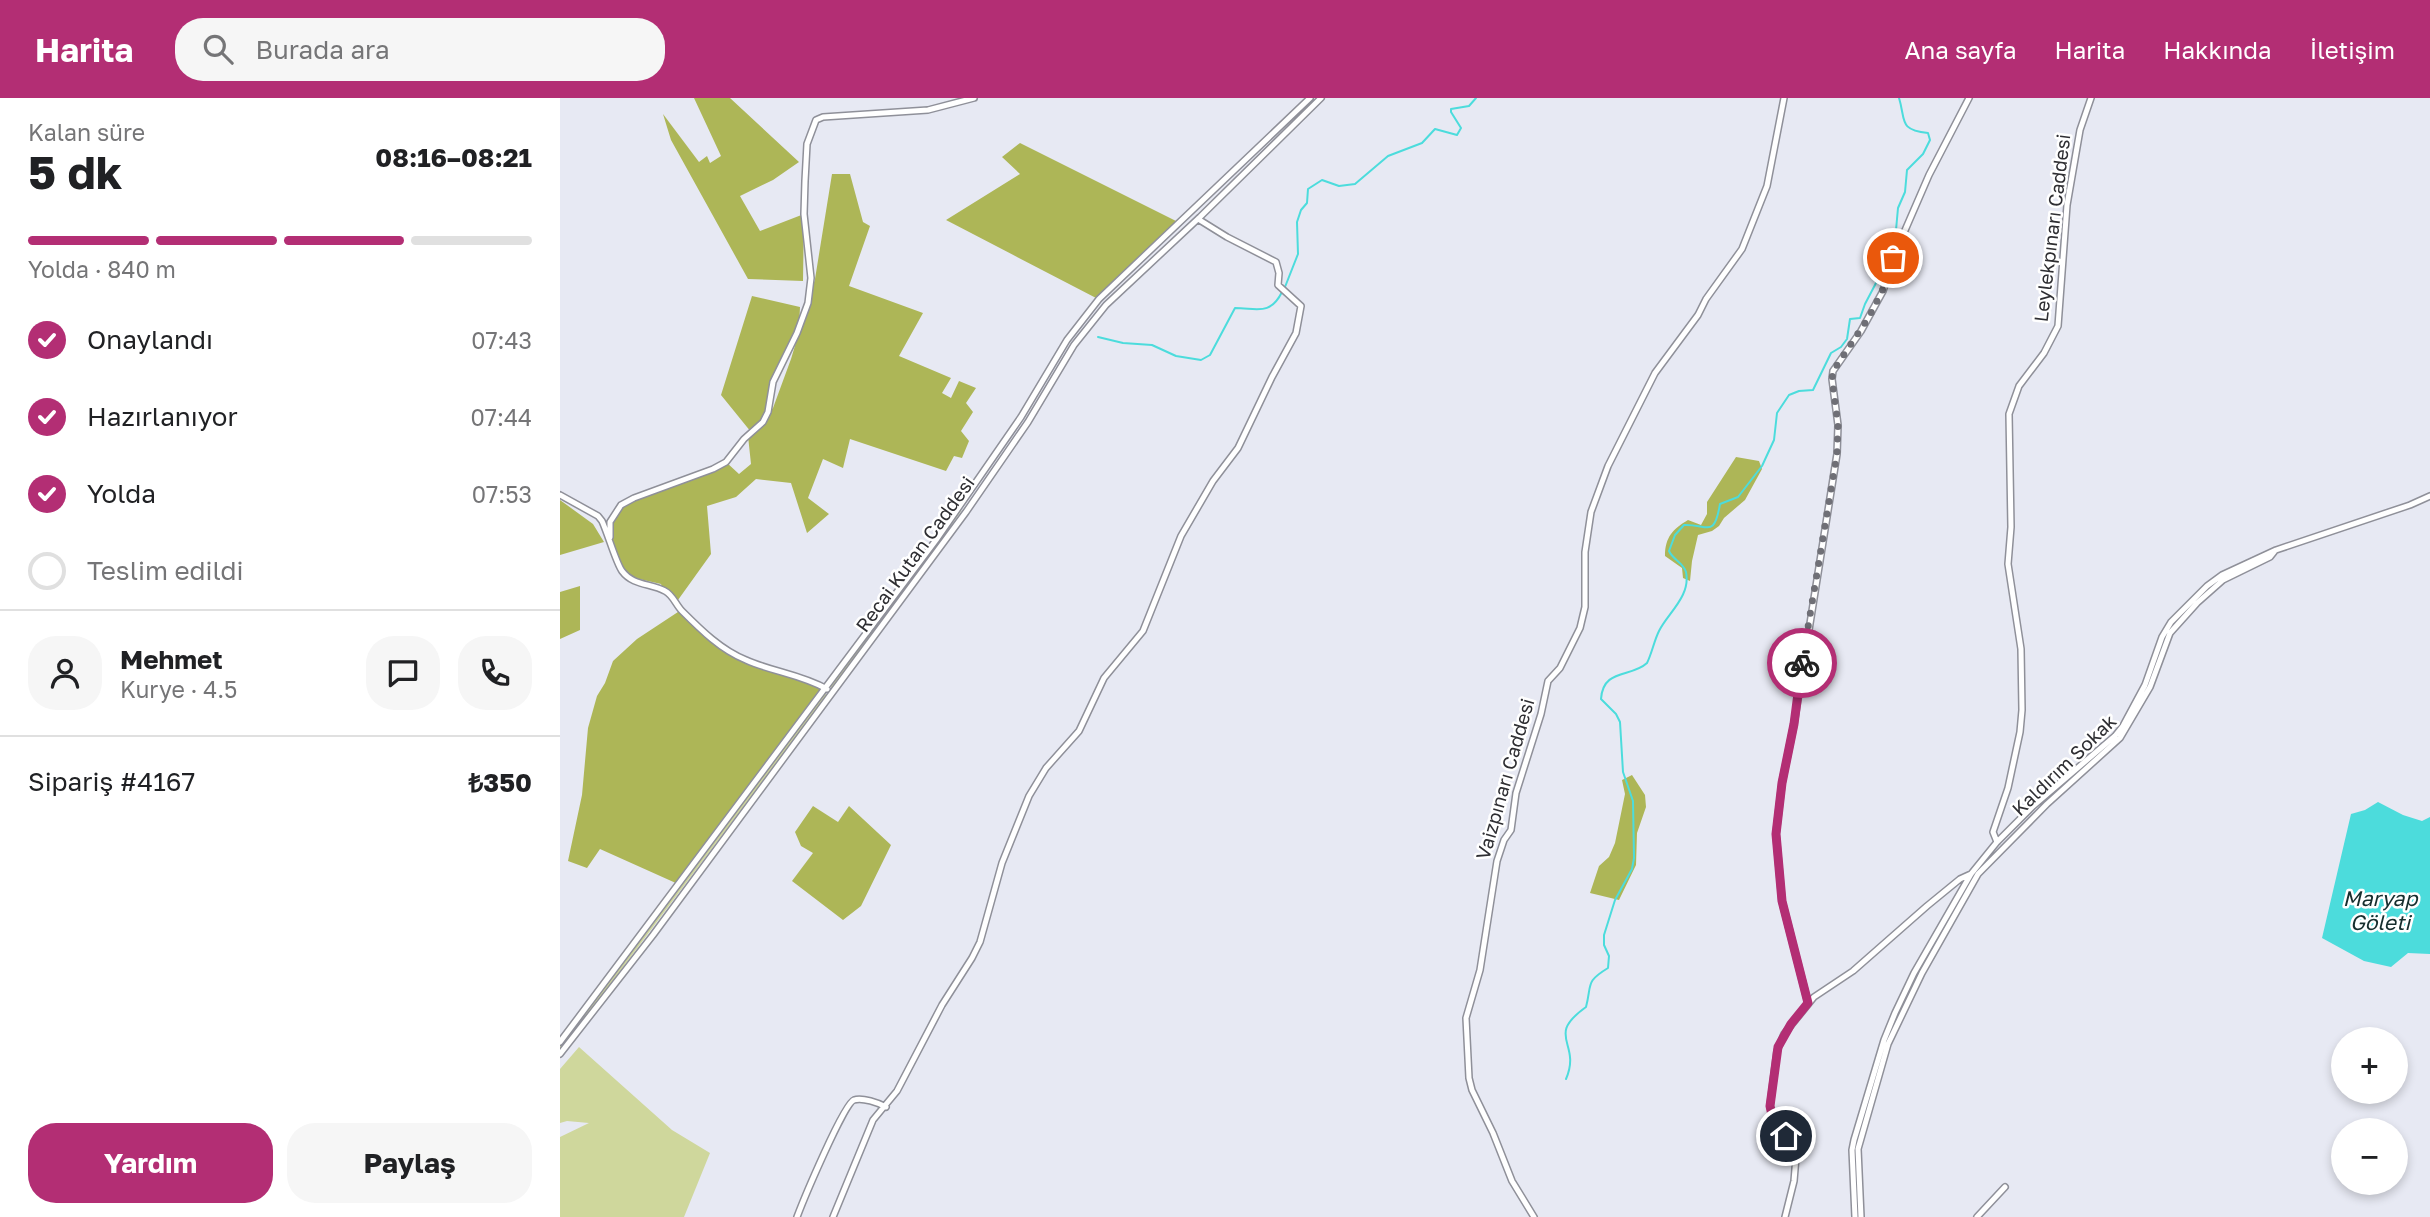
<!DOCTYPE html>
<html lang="tr">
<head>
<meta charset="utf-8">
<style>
  :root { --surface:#fff; --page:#f6f6f6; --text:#202124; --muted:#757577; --line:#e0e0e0; --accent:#b32e74 }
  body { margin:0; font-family:"Golos Text",sans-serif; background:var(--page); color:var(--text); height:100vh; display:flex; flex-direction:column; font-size:26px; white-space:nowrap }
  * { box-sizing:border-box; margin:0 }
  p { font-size:23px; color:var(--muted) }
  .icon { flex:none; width:38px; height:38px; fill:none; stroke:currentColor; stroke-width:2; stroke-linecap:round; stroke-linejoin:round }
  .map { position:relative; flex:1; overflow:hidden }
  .drawer { display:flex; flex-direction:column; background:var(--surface); width:560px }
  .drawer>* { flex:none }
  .buttons { position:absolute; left:1771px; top:929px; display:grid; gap:14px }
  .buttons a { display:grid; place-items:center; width:77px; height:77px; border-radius:50%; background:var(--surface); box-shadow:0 4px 10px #0003; font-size:35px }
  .pin { position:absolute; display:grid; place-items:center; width:60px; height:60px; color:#fff; margin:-30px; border:4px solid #fff; border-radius:50%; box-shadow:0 2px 7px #0007 }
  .courier { position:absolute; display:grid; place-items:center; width:70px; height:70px; margin:-35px; border:5px solid #b32e74; border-radius:50%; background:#fff; color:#222; box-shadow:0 2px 9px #0007 }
  .summary em { font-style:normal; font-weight:700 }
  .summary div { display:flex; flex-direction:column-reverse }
  .summary { display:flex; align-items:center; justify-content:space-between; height:119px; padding:0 28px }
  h1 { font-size:46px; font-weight:700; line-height:52px }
  .bar { display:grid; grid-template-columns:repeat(4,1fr); gap:10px 7px; align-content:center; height:84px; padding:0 28px }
  .bar i { height:9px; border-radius:5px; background:var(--line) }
  .bar .active { background:var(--accent) }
  .bar p { grid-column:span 4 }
  .line { display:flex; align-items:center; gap:18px; padding:0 28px; border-top:2px solid var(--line) }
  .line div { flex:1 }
  .round { display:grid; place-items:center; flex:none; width:74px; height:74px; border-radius:28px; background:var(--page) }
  ol { padding:0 28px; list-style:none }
  li { display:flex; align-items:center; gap:21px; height:77px }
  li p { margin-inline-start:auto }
  li .icon { padding:7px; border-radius:50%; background:var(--accent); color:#fff; stroke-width:4 }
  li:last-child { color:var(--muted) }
  li i { width:38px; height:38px; border:4px solid var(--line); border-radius:50% }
  .action { display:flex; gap:14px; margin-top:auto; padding:14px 28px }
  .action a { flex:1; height:80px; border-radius:28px; background:var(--accent); color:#fff; font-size:28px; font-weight:700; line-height:80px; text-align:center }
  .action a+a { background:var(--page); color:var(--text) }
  header { display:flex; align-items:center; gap:42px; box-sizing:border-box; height:98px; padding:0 35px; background:var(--accent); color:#fff }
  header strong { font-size:33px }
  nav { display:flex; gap:38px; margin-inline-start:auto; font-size:24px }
  .search { width:490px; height:63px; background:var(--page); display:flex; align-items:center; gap:18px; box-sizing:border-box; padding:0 24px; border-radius:28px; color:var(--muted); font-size:26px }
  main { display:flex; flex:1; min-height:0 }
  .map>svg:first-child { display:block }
  .green { fill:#cfd79c }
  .forest { fill:#adb657 }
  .water { fill:#4cdcdc }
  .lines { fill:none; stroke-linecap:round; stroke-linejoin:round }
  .stream { stroke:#4cdcdc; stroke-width:2 }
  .secondary-casing { stroke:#8f9099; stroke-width:8 }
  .secondary { stroke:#fff; stroke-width:5 }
  .done { stroke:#6f6f76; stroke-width:7; stroke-dasharray:0 12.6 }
  .route { stroke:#b32e74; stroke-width:9 }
  .labels { text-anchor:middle; stroke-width:5; stroke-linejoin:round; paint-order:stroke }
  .street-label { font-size:19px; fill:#2e2e32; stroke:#fff }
  .water-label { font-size:21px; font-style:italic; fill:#162e2e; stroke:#fff }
</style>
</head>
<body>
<header>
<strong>Harita</strong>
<div class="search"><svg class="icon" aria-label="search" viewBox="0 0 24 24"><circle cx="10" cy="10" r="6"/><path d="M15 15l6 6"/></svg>Burada ara</div>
<nav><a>Ana sayfa</a><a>Harita</a><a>Hakkında</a><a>İletişim</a></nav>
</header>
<main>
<section class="drawer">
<div class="summary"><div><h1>5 dk</h1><p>Kalan süre</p></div><em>08:16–08:21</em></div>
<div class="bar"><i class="active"></i><i class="active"></i><i class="active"></i><i></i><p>Yolda · 840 m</p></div>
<ol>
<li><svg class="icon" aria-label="check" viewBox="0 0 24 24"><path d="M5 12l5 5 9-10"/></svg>Onaylandı<p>07:43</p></li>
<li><svg class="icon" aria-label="check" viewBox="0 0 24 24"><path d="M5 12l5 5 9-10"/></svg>Hazırlanıyor<p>07:44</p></li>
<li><svg class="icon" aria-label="check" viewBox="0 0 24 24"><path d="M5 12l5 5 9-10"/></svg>Yolda<p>07:53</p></li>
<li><i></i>Teslim edildi</li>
</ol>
<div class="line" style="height:126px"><a class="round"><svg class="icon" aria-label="person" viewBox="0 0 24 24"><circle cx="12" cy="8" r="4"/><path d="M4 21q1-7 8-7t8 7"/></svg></a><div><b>Mehmet</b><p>Kurye · 4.5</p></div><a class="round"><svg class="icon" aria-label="chat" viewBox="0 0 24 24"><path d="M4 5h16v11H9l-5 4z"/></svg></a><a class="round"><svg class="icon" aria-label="phone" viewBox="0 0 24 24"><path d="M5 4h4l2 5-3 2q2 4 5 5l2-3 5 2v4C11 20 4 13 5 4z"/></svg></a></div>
<div class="line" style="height:91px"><div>Sipariş #4167</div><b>₺350</b></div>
<div class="action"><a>Yardım</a><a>Paylaş</a></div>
</section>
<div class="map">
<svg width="1870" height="1119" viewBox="0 0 1870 1119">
  <rect width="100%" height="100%" fill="#e7e9f3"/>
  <path class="green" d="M402,412L272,590L269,588L395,418Z
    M264,595L267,597L0,953V948Z
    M19,949L112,1032L150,1055L124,1119H0V1039L29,1025L7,1023L0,1025V971Z"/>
  <path class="forest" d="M134,0H170L239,64L213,82L180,98L200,133L244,116L243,183L188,181L111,42L103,16L139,64L147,58L150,65L161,58Z
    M460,45L616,123L538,201L386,122L460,76L442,59Z
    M272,76H290L303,124L310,128L289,188L363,215L339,258L391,280L382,295L391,300L399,283L416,290L406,305L413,314L401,333L409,343L402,360L394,358L386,373L290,341L283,370L263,361L248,400L269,416L247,435L231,385L196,381L176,399L147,408L151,456L118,502L103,492L101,486L66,478L53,448L50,424L67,404L166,364L179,376L191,366L188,338L191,334L161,297L192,198L240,209L239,230L215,279L209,314L213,310L231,261L255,181Z
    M1176,359L1199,363L1202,371L1185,402L1164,420L1159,428L1152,433L1138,437L1132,463L1130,483L1123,480L1122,470L1105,458C1105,439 1113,431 1128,422L1141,427L1147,416V404Z
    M0,402L33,426L44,444L0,457Z
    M20,488V532L0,541V494Z
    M121,512L178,557L265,590L118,786L40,751L27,770L8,763L22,697L28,630L37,598L45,585L53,563L77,541Z
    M1072,677L1085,697L1086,709L1077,735L1076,767L1059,802L1030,795L1039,768L1049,759L1055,745L1065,696L1062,682Z
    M253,708L278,724L289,708L331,747L301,808L283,822L232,783L253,755L241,748L235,734Z"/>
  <path class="water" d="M1818,704L1843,717L1862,723L1870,719V856L1848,855L1831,869L1804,863L1762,840L1791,716L1805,712Z"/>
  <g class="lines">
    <path class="stream" d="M725,189L738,156L737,124L741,112L747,105L748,91L762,82L779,88L795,86L828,58L862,45L875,31L897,37L901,30L891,14V11L909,8L916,0
      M538,239L563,245L592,247L616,258L641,262L650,257L675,210C697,210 710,218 722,194
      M1006,981C1022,944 984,939 1026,909C1032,886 1025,884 1048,870L1049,858L1044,847V837L1055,802L1072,771L1074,760L1073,703L1063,674L1060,624L1056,616L1041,601C1043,570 1071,580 1087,565C1092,555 1094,543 1099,533C1108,515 1131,498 1126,474C1124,465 1113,462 1109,453L1115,437L1124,427C1148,426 1154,441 1160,406L1178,399L1202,368L1214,342L1217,315L1229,297L1239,293L1253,292L1271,255L1281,249L1287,241L1290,221L1300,220L1305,206L1316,185V162L1321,147L1336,132L1338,110L1345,94L1347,72L1363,56L1370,42L1368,35C1338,32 1346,22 1339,0"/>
    <g class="secondary-casing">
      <path id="secondary" d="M0,397L38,418L42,423C48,436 56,465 62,473C73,488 91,485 105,493C113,497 116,507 122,513C141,532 161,552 186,562C213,574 240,576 267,591
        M50,439V424L61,407L74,400L153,371L166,364L184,341L203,324L208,314L213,284L237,235L248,205L251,180L244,116L245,83L247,46L256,22L263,19L368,12L414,0
        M1437,744L1433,734L1448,690L1460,634L1462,612L1461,551L1448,466L1451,429L1449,316L1459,288L1484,255L1498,228L1507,107L1520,32L1531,0
        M1248,905L1222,803L1216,736L1222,685L1234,626L1277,356L1278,327L1272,281L1273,273L1301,233L1323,193L1333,160L1369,77L1409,0
        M0,944L376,442L461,319L507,242L539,201L750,0
        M0,956L93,837L406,414L468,324L514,247L546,207L640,119L761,0
        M237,1119C243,1103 284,1005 294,1002C302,999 319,1005 326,1009
        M273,1119L313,1022L337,993L382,907L412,860L420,844L442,765L469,698L486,670L519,633L544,580L583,533L621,438L653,383L678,350L712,279L736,235L741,208L718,187L719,175L716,164L667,139L638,121
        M974,1119L952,1083L933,1035L912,992L909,980L906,920L920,872L937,763L944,742L951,732L956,695L981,616L988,583L1000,570L1020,530L1025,509V454L1031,414L1048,368L1095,275L1138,217L1146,201L1182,151L1207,88L1224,0
        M1225,1119L1234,1083L1236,1059L1212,1017L1210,1008L1217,953L1224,936L1254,899L1293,873L1367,808L1400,781L1411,776
        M1295,1119L1292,1052L1294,1042L1324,942L1335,915L1354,875L1411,776L1437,744L1473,708L1555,638L1563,628L1585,587L1602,539L1611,524L1647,488L1662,477L1716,452L1850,407L1870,398
        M1301,1119L1298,1051L1328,946L1362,875L1418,776L1487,706L1560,640L1590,589L1610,535L1637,505L1663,482L1710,459L1714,454
        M1417,1119L1445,1089"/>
    </g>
    <use href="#secondary" class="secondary"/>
  </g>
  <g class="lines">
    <path class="done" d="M1242,565L1277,356L1278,327L1272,281L1273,273L1309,219L1325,187L1333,160"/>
    <path class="route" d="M1226,1038L1212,1017L1210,1008L1218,949L1231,926L1248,905L1222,803L1216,736L1222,685L1234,626L1242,565"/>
  </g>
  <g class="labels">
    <g class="street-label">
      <text transform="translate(1492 130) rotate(-83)" y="7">Leylekpınarı Caddesi</text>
      <text transform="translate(355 456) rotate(-54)" y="7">Recai Kutan Caddesi</text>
      <text transform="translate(1504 667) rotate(-44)" y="7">Kaldırım Sokak</text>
      <text transform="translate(945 681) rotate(-74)" y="7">Vaizpınarı Caddesi</text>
    </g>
    <g class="water-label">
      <text x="1820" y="808">Maryap<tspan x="1820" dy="24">Göleti</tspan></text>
    </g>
  </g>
</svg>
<div class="buttons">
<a>+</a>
<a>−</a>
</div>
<div class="pin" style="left:1333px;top:160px;background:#ea580c"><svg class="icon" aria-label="bag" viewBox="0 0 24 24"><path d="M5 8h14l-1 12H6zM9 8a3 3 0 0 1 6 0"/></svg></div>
<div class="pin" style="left:1226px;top:1038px;background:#1f2937"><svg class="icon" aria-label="home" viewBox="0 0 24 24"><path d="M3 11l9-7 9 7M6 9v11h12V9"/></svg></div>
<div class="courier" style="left:1242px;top:565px"><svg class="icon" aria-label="bike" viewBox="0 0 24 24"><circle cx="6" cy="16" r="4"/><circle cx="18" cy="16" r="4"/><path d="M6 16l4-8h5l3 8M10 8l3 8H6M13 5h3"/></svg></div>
</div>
</main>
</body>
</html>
